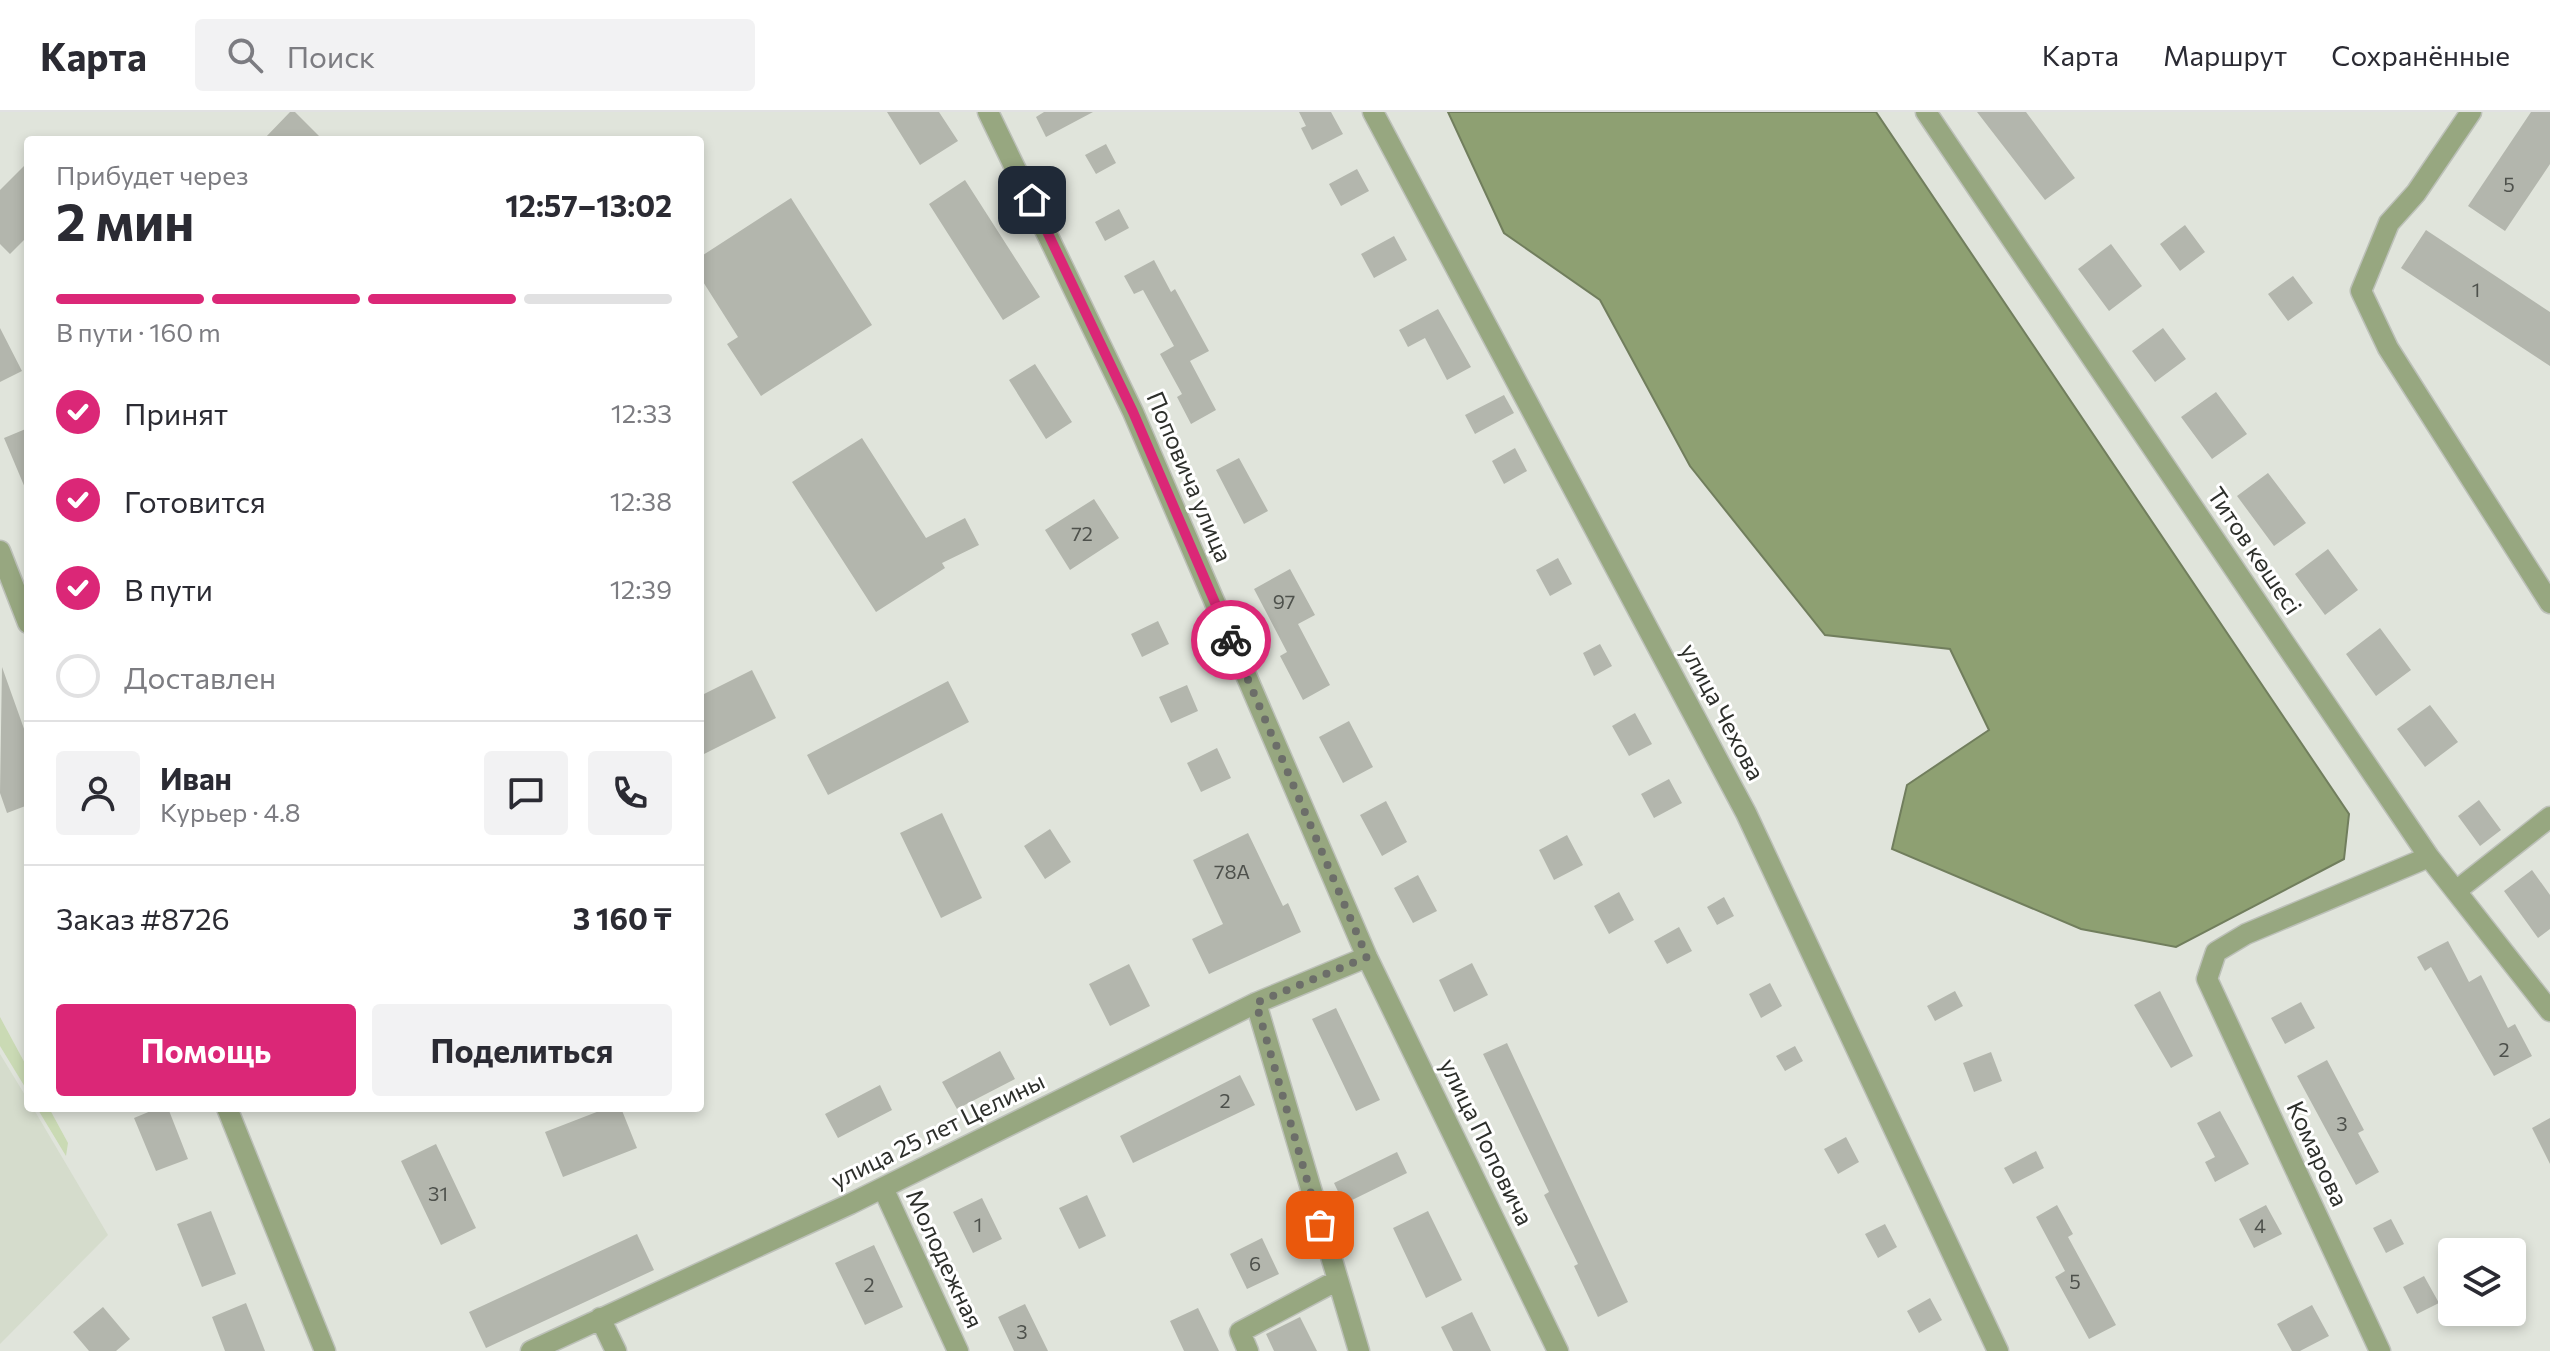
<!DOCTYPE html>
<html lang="ru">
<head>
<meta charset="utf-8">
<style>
  :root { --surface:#fff; --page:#f2f2f3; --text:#2b2b33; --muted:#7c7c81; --line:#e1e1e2; --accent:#db2777 }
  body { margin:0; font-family:Commissioner,sans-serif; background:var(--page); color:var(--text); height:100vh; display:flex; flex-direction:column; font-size:30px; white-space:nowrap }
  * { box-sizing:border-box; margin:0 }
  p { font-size:26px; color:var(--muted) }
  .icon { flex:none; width:44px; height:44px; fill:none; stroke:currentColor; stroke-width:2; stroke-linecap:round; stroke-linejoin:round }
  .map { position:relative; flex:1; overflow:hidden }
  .drawer { position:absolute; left:24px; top:24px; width:680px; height:976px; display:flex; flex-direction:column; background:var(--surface); border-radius:8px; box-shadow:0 4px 12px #0003 }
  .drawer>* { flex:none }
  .buttons { position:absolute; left:2438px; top:1126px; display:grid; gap:16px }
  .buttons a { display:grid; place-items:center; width:88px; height:88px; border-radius:8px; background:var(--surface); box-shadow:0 4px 12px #0003; font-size:40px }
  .pin { position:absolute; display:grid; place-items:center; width:68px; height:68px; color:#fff; margin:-34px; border-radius:16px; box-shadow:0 4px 12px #0006 }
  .courier { position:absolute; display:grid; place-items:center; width:80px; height:80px; margin:-40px; border:6px solid #db2777; border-radius:50%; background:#fff; color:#222; box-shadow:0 2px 10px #0007 }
  .summary em { font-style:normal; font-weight:700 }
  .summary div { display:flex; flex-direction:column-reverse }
  .summary { display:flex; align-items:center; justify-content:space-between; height:136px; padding:0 32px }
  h1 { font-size:52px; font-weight:700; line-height:60px }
  .bar { display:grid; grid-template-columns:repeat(4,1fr); gap:12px 8px; align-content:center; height:96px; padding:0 32px }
  .bar i { height:10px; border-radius:6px; background:var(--line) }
  .bar .selected { background:var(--accent) }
  .bar p { grid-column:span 4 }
  .line { display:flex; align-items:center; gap:20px; padding:0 32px; border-top:2px solid var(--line) }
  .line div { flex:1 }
  .round { display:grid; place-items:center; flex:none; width:84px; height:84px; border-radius:8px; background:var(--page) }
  ol { padding:0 32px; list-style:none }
  li { display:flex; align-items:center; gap:24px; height:88px }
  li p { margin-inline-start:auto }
  li .icon { padding:8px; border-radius:50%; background:var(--accent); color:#fff; stroke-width:4 }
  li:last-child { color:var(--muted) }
  li i { width:44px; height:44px; border:4px solid var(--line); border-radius:50% }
  .action { display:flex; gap:16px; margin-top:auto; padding:16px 32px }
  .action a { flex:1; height:92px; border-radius:8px; background:var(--accent); color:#fff; font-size:32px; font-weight:700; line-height:92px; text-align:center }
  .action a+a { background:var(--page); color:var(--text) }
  header { display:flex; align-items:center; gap:48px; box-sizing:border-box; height:112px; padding:0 40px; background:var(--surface); border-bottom:2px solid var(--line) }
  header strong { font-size:38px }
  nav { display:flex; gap:44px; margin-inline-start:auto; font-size:28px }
  .search { width:560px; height:72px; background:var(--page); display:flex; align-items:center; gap:20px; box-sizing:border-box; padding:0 28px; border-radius:8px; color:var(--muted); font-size:30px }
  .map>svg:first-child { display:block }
  .built { fill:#d5dccc }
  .green { fill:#cadab4 }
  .water { fill:#8ea072; stroke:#717e5d; stroke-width:2 }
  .building { fill:#b3b6ad }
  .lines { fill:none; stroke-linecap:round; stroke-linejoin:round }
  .minor-casing { stroke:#bcc0b8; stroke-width:23 }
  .minor { stroke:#97a780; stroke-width:20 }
  .done { stroke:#6c6e69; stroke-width:8; stroke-dasharray:0 14.4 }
  .route { stroke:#db2777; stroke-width:10 }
  .labels { text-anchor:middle; stroke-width:6; stroke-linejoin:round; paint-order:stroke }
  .number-label { font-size:20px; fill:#4e514c }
  .street-label { font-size:24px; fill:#2d2f2b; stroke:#fff }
</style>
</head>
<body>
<header>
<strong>Карта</strong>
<div class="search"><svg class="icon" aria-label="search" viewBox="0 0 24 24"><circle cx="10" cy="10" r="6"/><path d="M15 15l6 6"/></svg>Поиск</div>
<nav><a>Карта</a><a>Маршрут</a><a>Сохранённые</a></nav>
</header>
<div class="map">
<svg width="2550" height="1239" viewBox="0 0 2550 1239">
  <rect width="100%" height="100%" fill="#e0e4db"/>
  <path class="built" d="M0,942L28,988V996H33L108,1123L0,1232Z"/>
  <path class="green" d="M0,905L28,957V980L0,934Z
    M37,996H49L68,1031L66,1044Z"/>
  <path class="water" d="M1448,0H1876L2349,702L2344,747L2176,835L2081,817L1892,737L1907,673L1989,618L1950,537L1825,523L1690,354L1600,188L1504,121Z"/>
  <path class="building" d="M290,0H295L323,28H263Z
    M887,0H939L958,29L920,53Z
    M1044,0H1093L1046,25L1036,5Z
    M1299,0H1331L1343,22L1312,38L1301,16L1306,14Z
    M1977,0H2026L2075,66L2045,88Z
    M2531,0H2550V52L2505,119L2468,94Z
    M1106,32L1116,51L1096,62L1085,43Z
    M28,50V124L10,142L0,132V78Z
    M1357,57L1369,79L1341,94L1329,72Z
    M965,68L1040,185L1003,208L929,92Z
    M791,86L872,213L761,284L727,232L738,225L700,165V145Z
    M1119,97L1129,116L1105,129L1095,110Z
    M2185,113L2205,140L2180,159L2160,132Z
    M2426,118L2550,200V254L2401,156Z
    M1394,124L1407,148L1374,166L1361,142Z
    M2111,132L2142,174L2109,199L2078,157Z
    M1154,148L1171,180L1175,177L1209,239L1190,249L1216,298L1191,312L1177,285L1182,282L1160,242L1174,234L1143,178L1134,182L1124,164Z
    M2293,164L2313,191L2288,209L2268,182Z
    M1438,197L1471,255L1447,268L1425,226L1408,235L1399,218Z
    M0,216L22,259L0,270Z
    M2163,216L2186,247L2155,270L2132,239Z
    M1035,252L1072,310L1046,327L1009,268Z
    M2216,280L2247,322L2212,347L2181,305Z
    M1504,283L1514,301L1475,322L1465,303Z
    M28,316V383L4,326Z
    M862,326L926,426L965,406L979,433L942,451L945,456L876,500L792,370Z
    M1515,336L1527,359L1504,372L1492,349Z
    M1239,346L1268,399L1244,412L1216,358Z
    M2268,361L2306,411L2274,434L2237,384Z
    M1094,387L1119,426L1070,458L1045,418Z
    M2328,437L2358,478L2325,503L2295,462Z
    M1558,446L1572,472L1550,484L1536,458Z
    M1290,457L1315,503L1298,512L1330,573L1303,588L1280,544L1287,540L1254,477Z
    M1158,509L1169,532L1142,545L1131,522Z
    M2380,516L2411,558L2376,584L2346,542Z
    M1600,532L1612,554L1594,564L1583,541Z
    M2,555L28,628V693L7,701L0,681Z
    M752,558L776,606L700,644V584Z
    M948,569L969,610L828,683L807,643Z
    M1187,573L1198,599L1171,611L1159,585Z
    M2430,593L2458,630L2425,655L2397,617Z
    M1635,601L1652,632L1629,644L1612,614Z
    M1349,609L1373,655L1343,671L1319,625Z
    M1217,636L1231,666L1201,680L1187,651Z
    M1669,667L1682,691L1654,706L1641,682Z
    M2479,688L2501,718L2480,734L2458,704Z
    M1386,689L1407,730L1382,744L1360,703Z
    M942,701L982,786L941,806L900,721Z
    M1050,717L1071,750L1045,767L1024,734Z
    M1248,721L1283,794L1288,791L1301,820L1209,862L1192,827L1223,812L1193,748Z
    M1567,723L1583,753L1554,768L1539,738Z
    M2532,758L2550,783V817L2538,826L2504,779Z
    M1418,763L1437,799L1413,811L1394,776Z
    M1619,780L1634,808L1609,822L1594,794Z
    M1724,785L1734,804L1717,813L1707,795Z
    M1679,815L1692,839L1667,852L1654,829Z
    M2448,829L2469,870L2481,863L2508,916L2515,912L2532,944L2494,964L2431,855L2425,859L2417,845Z
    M1472,851L1488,883L1454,900L1439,868Z
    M1129,852L1150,894L1110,914L1089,872Z
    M1770,871L1782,894L1761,906L1749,882Z
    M1955,879L1963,894L1935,909L1927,894Z
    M2160,879L2193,944L2171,956L2134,893Z
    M2301,890L2315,916L2285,932L2271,906Z
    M1336,896L1380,988L1356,999L1312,907Z
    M1507,931L1628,1190L1598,1205L1574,1154L1578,1152L1544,1083L1549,1080L1483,942Z
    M1795,934L1803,949L1785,959L1776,944Z
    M1000,939L1015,967L957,997L942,970Z
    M1991,940L2002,969L1974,980L1963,951Z
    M2327,948L2364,1018L2358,1021L2379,1060L2356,1073L2297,964Z
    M1240,963L1255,993L1133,1051L1120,1024Z
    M880,973L892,998L838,1026L825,1002Z
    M158,996H168L188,1047L156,1059L134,1006Z
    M607,996H621L637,1036L563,1065L545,1020Z
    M2220,999L2249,1052L2215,1070L2205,1050L2215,1045L2197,1011Z
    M2550,1006V1052L2532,1016Z
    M1846,1025L1859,1050L1838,1062L1824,1037Z
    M436,1032L476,1116L441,1133L401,1049Z
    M2036,1039L2044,1056L2013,1072L2004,1056Z
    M1397,1040L1407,1061L1344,1092L1334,1071Z
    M1087,1083L1106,1124L1079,1137L1059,1096Z
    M982,1086L1002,1127L973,1141L953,1100Z
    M2057,1093L2073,1122L2068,1125L2116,1213L2089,1227L2055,1165L2065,1159L2036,1105Z
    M2266,1093L2282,1122L2254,1136L2239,1107Z
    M211,1099L236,1162L202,1175L177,1112Z
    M1428,1099L1462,1168L1426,1186L1393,1116Z
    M2391,1107L2404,1132L2386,1141L2373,1116Z
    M1885,1112L1897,1135L1878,1146L1865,1122Z
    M637,1122L654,1158L486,1236L469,1200Z
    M1262,1126L1279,1162L1247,1177L1230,1142Z
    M874,1133L903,1195L865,1213L835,1151Z
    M2424,1164L2439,1191L2417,1202L2403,1175Z
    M1930,1186L1942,1208L1919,1221L1907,1199Z
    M246,1191L265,1239H225L212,1205Z
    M1025,1192L1048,1239H1014L998,1205Z
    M2312,1193L2329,1224L2300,1239H2292L2277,1212Z
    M103,1195L130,1227L116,1239H89L73,1220Z
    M1198,1196L1219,1239H1184L1170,1209Z
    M1472,1200L1491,1239H1453L1441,1215Z
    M1300,1205L1317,1239H1274L1266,1222Z"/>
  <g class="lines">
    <g class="minor-casing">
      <path id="minor" d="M988,0L1133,300L1367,845L1558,1239
        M1373,0L1746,701L1998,1239
        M1926,0L2429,745L2550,899
        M2471,0L2416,81L2389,111L2361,179L2388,236L2550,491
        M0,439L28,511
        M2456,779L2550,705
        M1256,891L1359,1239
        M227,996L325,1239
        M883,1076L958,1239
        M600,1206L616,1239
        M531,1239L850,1092L1256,891L1367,845
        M1248,1239L1240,1220L1336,1169
        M2380,1239L2207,867L2216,840L2246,822L2429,745"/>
    </g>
    <use href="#minor" class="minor"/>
  </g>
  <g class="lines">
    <path class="done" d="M1231,528L1367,845L1256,891L1320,1113"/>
    <path class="route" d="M1032,88L1133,300L1231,528"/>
  </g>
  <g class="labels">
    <g class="number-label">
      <text x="2509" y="80">5</text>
      <text x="2476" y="185">1</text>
      <text x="1082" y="429">72</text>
      <text x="1284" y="497">97</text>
      <text x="1232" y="767">78А</text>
      <text x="2504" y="945">2</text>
      <text x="1225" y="996">2</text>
      <text x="2342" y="1019">3</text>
      <text x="438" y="1089">31</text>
      <text x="978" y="1120">1</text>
      <text x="2260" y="1121">4</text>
      <text x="1255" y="1159">6</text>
      <text x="2075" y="1177">5</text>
      <text x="869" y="1180">2</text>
      <text x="1022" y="1227">3</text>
    </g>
    <g class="street-label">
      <text transform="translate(1189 365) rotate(67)" y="8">Поповича улица</text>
      <text transform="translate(2254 439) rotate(56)" y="8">Титов көшесі</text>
      <text transform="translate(1722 600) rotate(62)" y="8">улица Чехова</text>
      <text transform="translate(938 1019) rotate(-26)" y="8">улица 25 лет Целины</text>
      <text transform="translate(1486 1030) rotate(64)" y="8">улица Поповича</text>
      <text transform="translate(2317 1042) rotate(65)" y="8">Комарова</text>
      <text transform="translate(944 1147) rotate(65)" y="8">Молодежная</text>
    </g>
  </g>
</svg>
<div class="buttons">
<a><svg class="icon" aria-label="layers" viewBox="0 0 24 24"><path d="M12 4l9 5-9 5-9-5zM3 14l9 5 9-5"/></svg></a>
</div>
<div class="pin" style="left:1320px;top:1113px;background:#ea580c"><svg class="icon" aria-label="bag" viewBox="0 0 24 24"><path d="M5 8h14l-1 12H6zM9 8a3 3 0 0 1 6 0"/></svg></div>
<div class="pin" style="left:1032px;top:88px;background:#1f2937"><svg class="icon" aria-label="home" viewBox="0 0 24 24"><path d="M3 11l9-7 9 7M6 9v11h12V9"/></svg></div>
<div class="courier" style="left:1231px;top:528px"><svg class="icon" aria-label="bike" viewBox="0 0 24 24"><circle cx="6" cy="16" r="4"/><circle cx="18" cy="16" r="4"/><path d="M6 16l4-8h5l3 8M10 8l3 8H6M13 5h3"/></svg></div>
<section class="drawer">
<div class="summary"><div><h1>2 мин</h1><p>Прибудет через</p></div><em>12:57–13:02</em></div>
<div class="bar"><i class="selected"></i><i class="selected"></i><i class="selected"></i><i></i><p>В пути · 160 m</p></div>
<ol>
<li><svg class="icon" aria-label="check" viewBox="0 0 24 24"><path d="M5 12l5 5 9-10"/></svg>Принят<p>12:33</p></li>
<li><svg class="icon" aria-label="check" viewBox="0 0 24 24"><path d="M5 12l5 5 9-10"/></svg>Готовится<p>12:38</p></li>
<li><svg class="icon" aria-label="check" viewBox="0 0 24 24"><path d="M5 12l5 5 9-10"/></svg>В пути<p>12:39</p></li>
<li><i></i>Доставлен</li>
</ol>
<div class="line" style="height:144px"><a class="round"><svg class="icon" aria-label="person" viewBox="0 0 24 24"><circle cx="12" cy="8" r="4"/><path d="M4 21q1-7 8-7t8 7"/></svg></a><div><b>Иван</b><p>Курьер · 4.8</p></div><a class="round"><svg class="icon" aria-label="chat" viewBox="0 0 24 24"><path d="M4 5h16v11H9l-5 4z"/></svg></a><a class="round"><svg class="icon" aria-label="phone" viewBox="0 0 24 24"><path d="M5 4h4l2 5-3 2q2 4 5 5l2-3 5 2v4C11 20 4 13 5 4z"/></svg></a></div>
<div class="line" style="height:104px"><div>Заказ #8726</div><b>3 160 ₸</b></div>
<div class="action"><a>Помощь</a><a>Поделиться</a></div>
</section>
</div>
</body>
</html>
